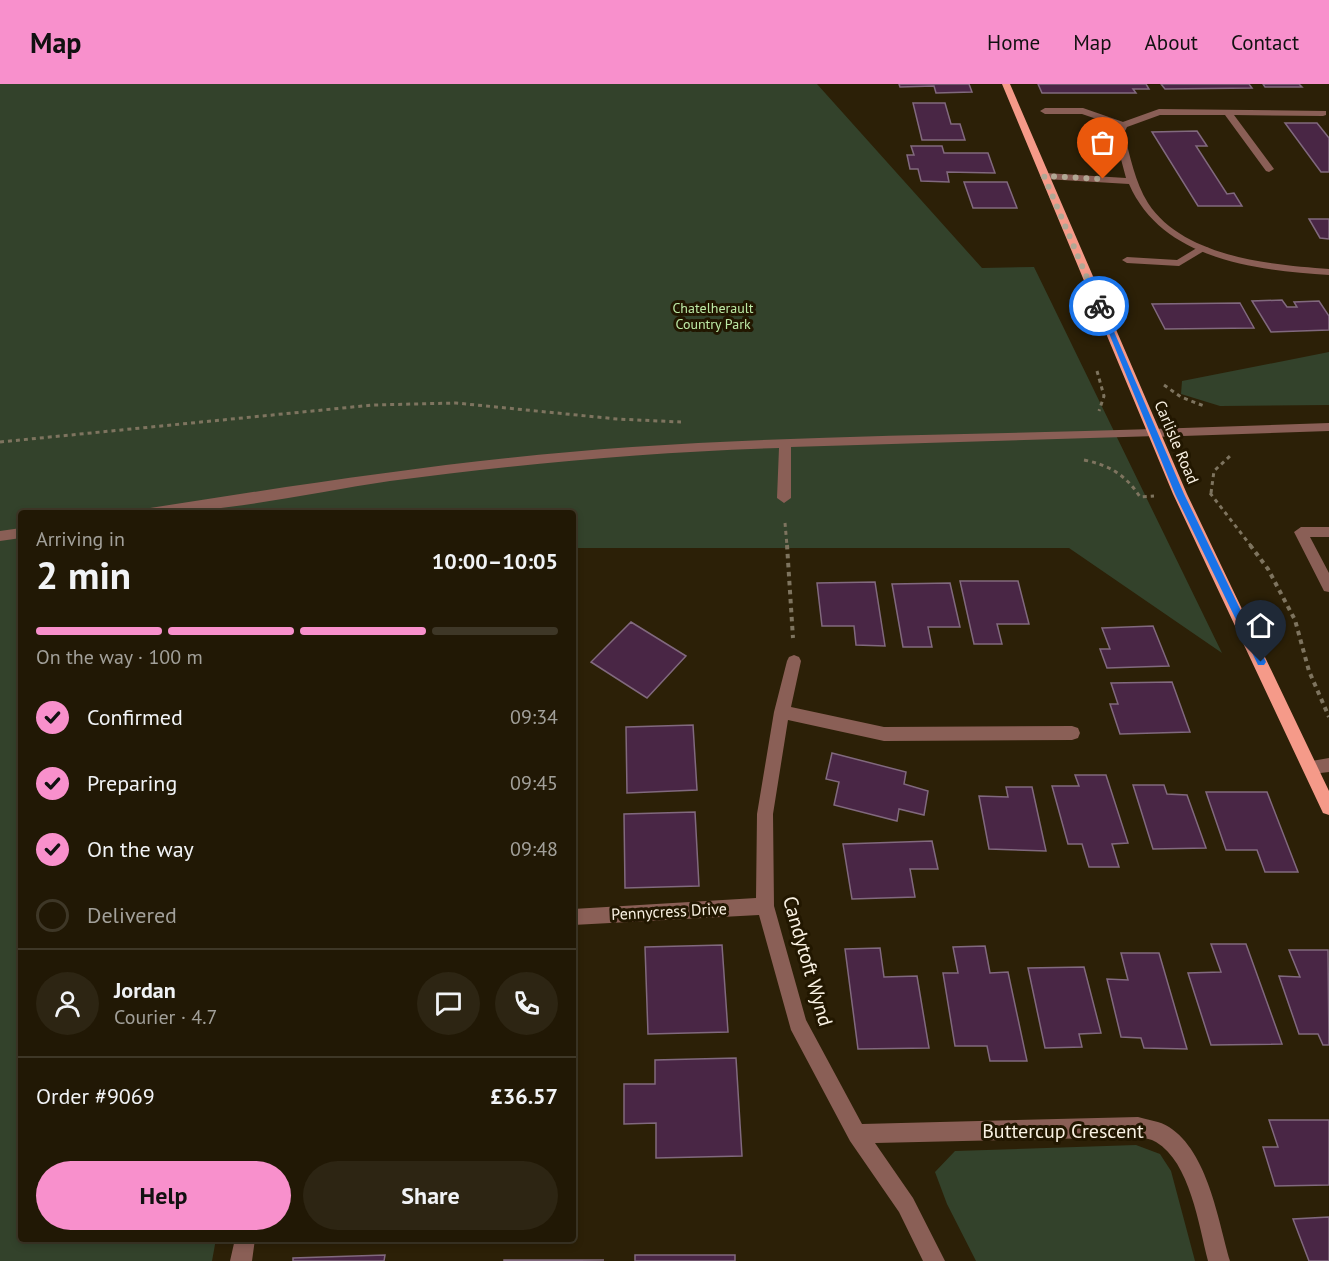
<!DOCTYPE html>
<html lang="en">
<head>
<meta charset="utf-8">
<style>
  :root { --surface:#211805; --page:#2d2513; --text:#f1f3f6; --muted:#a2a09a; --line:#3e3727; --accent:#f890cc }
  body { margin:0; font-family:"PT Sans",sans-serif; background:var(--page); color:var(--text); height:100vh; display:flex; flex-direction:column; font-size:22px; white-space:nowrap }
  * { box-sizing:border-box; margin:0 }
  p { font-size:20px; color:var(--muted) }
  .icon { flex:none; width:33px; height:33px; fill:none; stroke:currentColor; stroke-width:2; stroke-linecap:round; stroke-linejoin:round }
  .map { position:relative; flex:1; overflow:hidden }
  .details { position:absolute; left:18px; top:426px; width:558px; height:732px; display:flex; flex-direction:column; background:var(--surface); border-radius:6px; box-shadow:0 3px 9px #0003,0 0 0 2px var(--line) }
  .details>* { flex:none }
  .pin { position:absolute; display:grid; place-items:center; width:51px; height:51px; color:#fff; margin:-62px -26px; border-radius:50% 50% 50% 0; rotate:-45deg; box-shadow:0 0 6px #0007 }
  .pin .icon { rotate:45deg }
  .courier { position:absolute; display:grid; place-items:center; width:60px; height:60px; margin:-30px; border:4px solid #1a73e8; border-radius:50%; background:#fff; color:#222; box-shadow:0 2px 8px #0007 }
  .headline em { font-style:normal; font-weight:700 }
  .headline div { display:flex; flex-direction:column-reverse }
  .headline { display:flex; align-items:center; justify-content:space-between; height:102px; padding:0 18px }
  h1 { font-size:39px; font-weight:700; line-height:45px }
  .bar { display:grid; grid-template-columns:repeat(4,1fr); gap:9px 6px; align-content:center; height:72px; padding:0 18px }
  .bar i { height:8px; border-radius:4px; background:var(--line) }
  .bar .current { background:var(--accent) }
  .bar p { grid-column:span 4 }
  .line { display:flex; align-items:center; gap:15px; padding:0 18px; border-top:2px solid var(--line) }
  .line div { flex:1 }
  .round { display:grid; place-items:center; flex:none; width:63px; height:63px; border-radius:32px; background:var(--page) }
  ol { padding:0 18px; list-style:none }
  li { display:flex; align-items:center; gap:18px; height:66px }
  li p { margin-inline-start:auto }
  li .icon { padding:6px; border-radius:50%; background:var(--accent); color:#111; stroke-width:4 }
  li:last-child { color:var(--muted) }
  li i { width:33px; height:33px; border:3px solid var(--line); border-radius:50% }
  .cta { display:flex; gap:12px; margin-top:auto; padding:12px 18px }
  .cta a { flex:1; height:69px; border-radius:36px; background:var(--accent); color:#111; font-size:24px; font-weight:700; line-height:69px; text-align:center }
  .cta a+a { background:var(--page); color:var(--text) }
  header { display:flex; align-items:center; gap:36px; box-sizing:border-box; height:84px; padding:0 30px; background:var(--accent); color:#111 }
  header strong { font-size:28px }
  nav { display:flex; gap:33px; margin-inline-start:auto; font-size:21px }
  .map>svg:first-child { display:block }
  .green { fill:#33422b }
  .building { fill:#492645; stroke:#81697e; stroke-width:1.5 }
  .lines { fill:none; stroke-linecap:round; stroke-linejoin:round }
  .path-far1 { stroke:#7e745f; stroke-width:3; stroke-dasharray:4 4; stroke-linecap:butt }
  .path { stroke:#7e745f; stroke-width:4; stroke-dasharray:4.5 4.5; stroke-linecap:butt }
  .service { fill:#8a5f56; fill-rule:evenodd }
  .minor { fill:#8a5f56; fill-rule:evenodd }
  .primary { fill:#f59a89; fill-rule:evenodd }
  .route { fill:#1a73e8 }
  .done { stroke:#b1a895; stroke-width:6; stroke-dasharray:0 10.8 }
  .labels { text-anchor:middle; stroke-width:6; stroke-linejoin:round; paint-order:stroke }
  .far-park-label { font-size:14px; fill:#bce9a5; stroke:#221700 }
  .street-label { font-size:16px; fill:#f9f1e2; stroke:#221700 }
  .near-street-label { font-size:20px; fill:#f9f1e2; stroke:#221700 }
</style>
</head>
<body>
<header>
<strong>Map</strong>
<nav><a>Home</a><a>Map</a><a>About</a><a>Contact</a></nav>
</header>
<div class="map">
<svg width="1329" height="1177" viewBox="0 0 1329 1177">
  <rect width="100%" height="100%" fill="#2c2007"/>
  <path class="green" d="M0,0H817L982,184L1034,183L1222,569L1069,464H573V429H21V1155H216L212,1177H0Z
    M1329,268V321L1220,322L1181,310L1182,297Z
    M1136,1061L1160,1070L1171,1087L1195,1177H976L947,1120L935,1088L955,1067Z"/>
  <path class="building" d="M899,0H969L972,8L936,9L934,2L900,3Z
    M1038,0H1146L1149,5H1133L1136,9H1042Z
    M1161,0H1249L1252,4L1165,5Z
    M1263,0H1299L1302,3H1265Z
    M913,19H945L951,40H960L965,56H922Z
    M1285,39H1317L1329,54V88H1321Z
    M1197,47L1207,62H1196L1227,110L1234,109L1242,122H1198L1152,48Z
    M911,62H942L944,69H988L995,89L947,88L949,98L921,97L918,85H910L907,71H914Z
    M964,98H1007L1017,124H973Z
    M1309,135H1329V155L1320,154Z
    M1282,216L1287,223H1297L1294,218L1319,217L1329,232V246L1271,248L1252,217Z
    M1240,219L1254,244L1165,245L1152,220Z
    M960,497H1018L1029,540H997L1002,560H974Z
    M875,498L885,562L856,561L854,542H822L817,499Z
    M950,499L960,543H928L932,563H903L892,500Z
    M631,538L686,572L647,614L591,578Z
    M1153,542L1169,582L1107,584L1100,565H1110L1102,544Z
    M1172,598L1190,648L1120,650L1110,620H1118L1111,599Z
    M693,641L697,706L627,709L626,643Z
    M832,669L906,688L904,700L928,707L924,731L899,725L897,737L834,721L839,698L826,695Z
    M1075,691H1106L1128,759L1112,760L1119,783H1089L1082,760H1068L1052,702H1079Z
    M1133,701H1164L1167,710L1187,711L1206,764L1153,765Z
    M1006,703H1032L1046,767L989,765L979,712L1008,713Z
    M1206,708H1267L1298,788H1265L1257,766H1226Z
    M695,728L699,802L625,804L624,730Z
    M932,757L938,785H910L915,813L852,815L843,760Z
    M1211,860H1246L1282,960L1211,961L1188,889L1221,888Z
    M722,861L728,948L648,950L645,863Z
    M985,862L990,889L1008,888L1027,977H990L987,962H955L943,889H958L953,863Z
    M880,864L884,893L917,892L929,964L858,965L845,865Z
    M1289,866H1328L1329,961H1323L1318,950H1299L1279,892L1300,893Z
    M1121,869H1159L1187,965L1144,964L1141,954L1121,953L1107,895L1128,896Z
    M1084,883L1101,949L1079,950L1082,963L1045,964L1028,884Z
    M736,974L742,1072L656,1074V1039L624,1040V1000H655V976Z
    M1269,1036H1329V1101L1275,1102L1263,1063H1278Z
    M1329,1133V1177H1309L1293,1135Z
    M385,1171L384,1177H293V1174Z
    M635,1171H735V1177H635Z
    M504,1176H604L504,1177Z"/>
  <g class="lines">
    <path class="path-far1" d="M1097,287L1104,312L1099,327
      M1164,301L1181,313L1204,322
      M0,358L373,321L456,319L617,335L681,338
      M1084,376C1109,381 1126,391 1140,413L1154,412
      M1210,409L1251,462
      M1211,409L1214,387L1231,371
      M785,439L787,462"/>
    <path class="path" d="M787,461L793,554
      M1250,461L1268,485L1295,536L1309,587L1329,633"/>
    <path class="service" d="M1083,24L1126,39L1128,41L1123,44L1082,30H1045L1040,27L1045,24Z
      M1200,162L1209,164L1179,182L1127,179L1122,176L1127,173L1177,176Z
      M1153,345L1157,346V352L791,363V414L784,419L777,414L779,364C649,368 519,380 390,397C309,409 225,429 143,429L150,424C310,399 470,374 632,363C805,351 979,351 1153,345Z
      M1301,443H1329V453H1310L1329,489V508L1324,507L1294,448Z
      M21,444V454L0,457V447Z"/>
    <path class="minor" d="M1159,25L1326,27V31L1323,32L1234,31L1274,85L1269,88L1266,87L1225,31H1160L1127,43L1124,49C1130,72 1135,98 1148,119C1183,173 1271,181 1329,185V191C1256,186 1162,176 1129,100L1045,95L1040,92L1045,89L1126,94L1114,49L1120,39Z
      M1329,339V347L1153,353L1147,349L1153,345Z
      M794,571L799,573L801,577L791,623L884,643L1072,642L1078,644L1080,649L1078,654L1072,656L884,657L788,636L773,730L774,822L806,936L862,1040L1138,1033C1148,1036 1160,1037 1169,1043C1208,1068 1218,1136 1230,1177H1208C1199,1142 1190,1078 1156,1058C1151,1055 1144,1054 1138,1053L875,1059L913,1114L945,1177H923L899,1128L850,1057L791,946L759,831L573,841V825L756,814L757,730L774,628L787,577L789,573Z
      M1329,674V688L1312,690L1306,688L1304,683L1306,678Z
      M235,1155H255L252,1177H230Z"/>
    <path class="primary" d="M1002,0H1010L1187,410L1329,707V731L1323,729L1173,410Z"/>
  </g>
  <path class="route" d="M1097,220L1103,222L1184,410L1266,578L1264,581H1258L1175,410Z"/>
  <g class="lines">
    <path class="done" d="M1099,222L1044,92L1103,95"/>
  </g>
  <g class="labels">
    <g class="far-park-label">
      <text x="713" y="229">Chatelherault<tspan x="713" dy="16">Country Park</tspan></text>
    </g>
    <g class="street-label">
      <text transform="translate(1177 358) rotate(67)" y="6">Carlisle Road</text>
      <text transform="translate(669 827) rotate(-3)" y="6">Pennycress Drive</text>
    </g>
    <g class="near-street-label">
      <text transform="translate(808 877) rotate(74)" y="7">Candytoft Wynd</text>
      <text x="1063" y="1054">Buttercup Crescent</text>
    </g>
  </g>
</svg>
<div class="pin" style="left:1103px;top:95px;background:#ea580c"><svg class="icon" aria-label="bag" viewBox="0 0 24 24"><path d="M5 8h14l-1 12H6zM9 8a3 3 0 0 1 6 0"/></svg></div>
<div class="pin" style="left:1261px;top:578px;background:#1f2937"><svg class="icon" aria-label="home" viewBox="0 0 24 24"><path d="M3 11l9-7 9 7M6 9v11h12V9"/></svg></div>
<div class="courier" style="left:1099px;top:222px"><svg class="icon" aria-label="bike" viewBox="0 0 24 24"><circle cx="6" cy="16" r="4"/><circle cx="18" cy="16" r="4"/><path d="M6 16l4-8h5l3 8M10 8l3 8H6M13 5h3"/></svg></div>
<section class="details">
<div class="headline"><div><h1>2 min</h1><p>Arriving in</p></div><em>10:00–10:05</em></div>
<div class="bar"><i class="current"></i><i class="current"></i><i class="current"></i><i></i><p>On the way · 100 m</p></div>
<ol>
<li><svg class="icon" aria-label="check" viewBox="0 0 24 24"><path d="M5 12l5 5 9-10"/></svg>Confirmed<p>09:34</p></li>
<li><svg class="icon" aria-label="check" viewBox="0 0 24 24"><path d="M5 12l5 5 9-10"/></svg>Preparing<p>09:45</p></li>
<li><svg class="icon" aria-label="check" viewBox="0 0 24 24"><path d="M5 12l5 5 9-10"/></svg>On the way<p>09:48</p></li>
<li><i></i>Delivered</li>
</ol>
<div class="line" style="height:108px"><a class="round"><svg class="icon" aria-label="person" viewBox="0 0 24 24"><circle cx="12" cy="8" r="4"/><path d="M4 21q1-7 8-7t8 7"/></svg></a><div><b>Jordan</b><p>Courier · 4.7</p></div><a class="round"><svg class="icon" aria-label="chat" viewBox="0 0 24 24"><path d="M4 5h16v11H9l-5 4z"/></svg></a><a class="round"><svg class="icon" aria-label="phone" viewBox="0 0 24 24"><path d="M5 4h4l2 5-3 2q2 4 5 5l2-3 5 2v4C11 20 4 13 5 4z"/></svg></a></div>
<div class="line" style="height:78px"><div>Order #9069</div><b>£36.57</b></div>
<div class="cta"><a>Help</a><a>Share</a></div>
</section>
</div>
</body>
</html>
